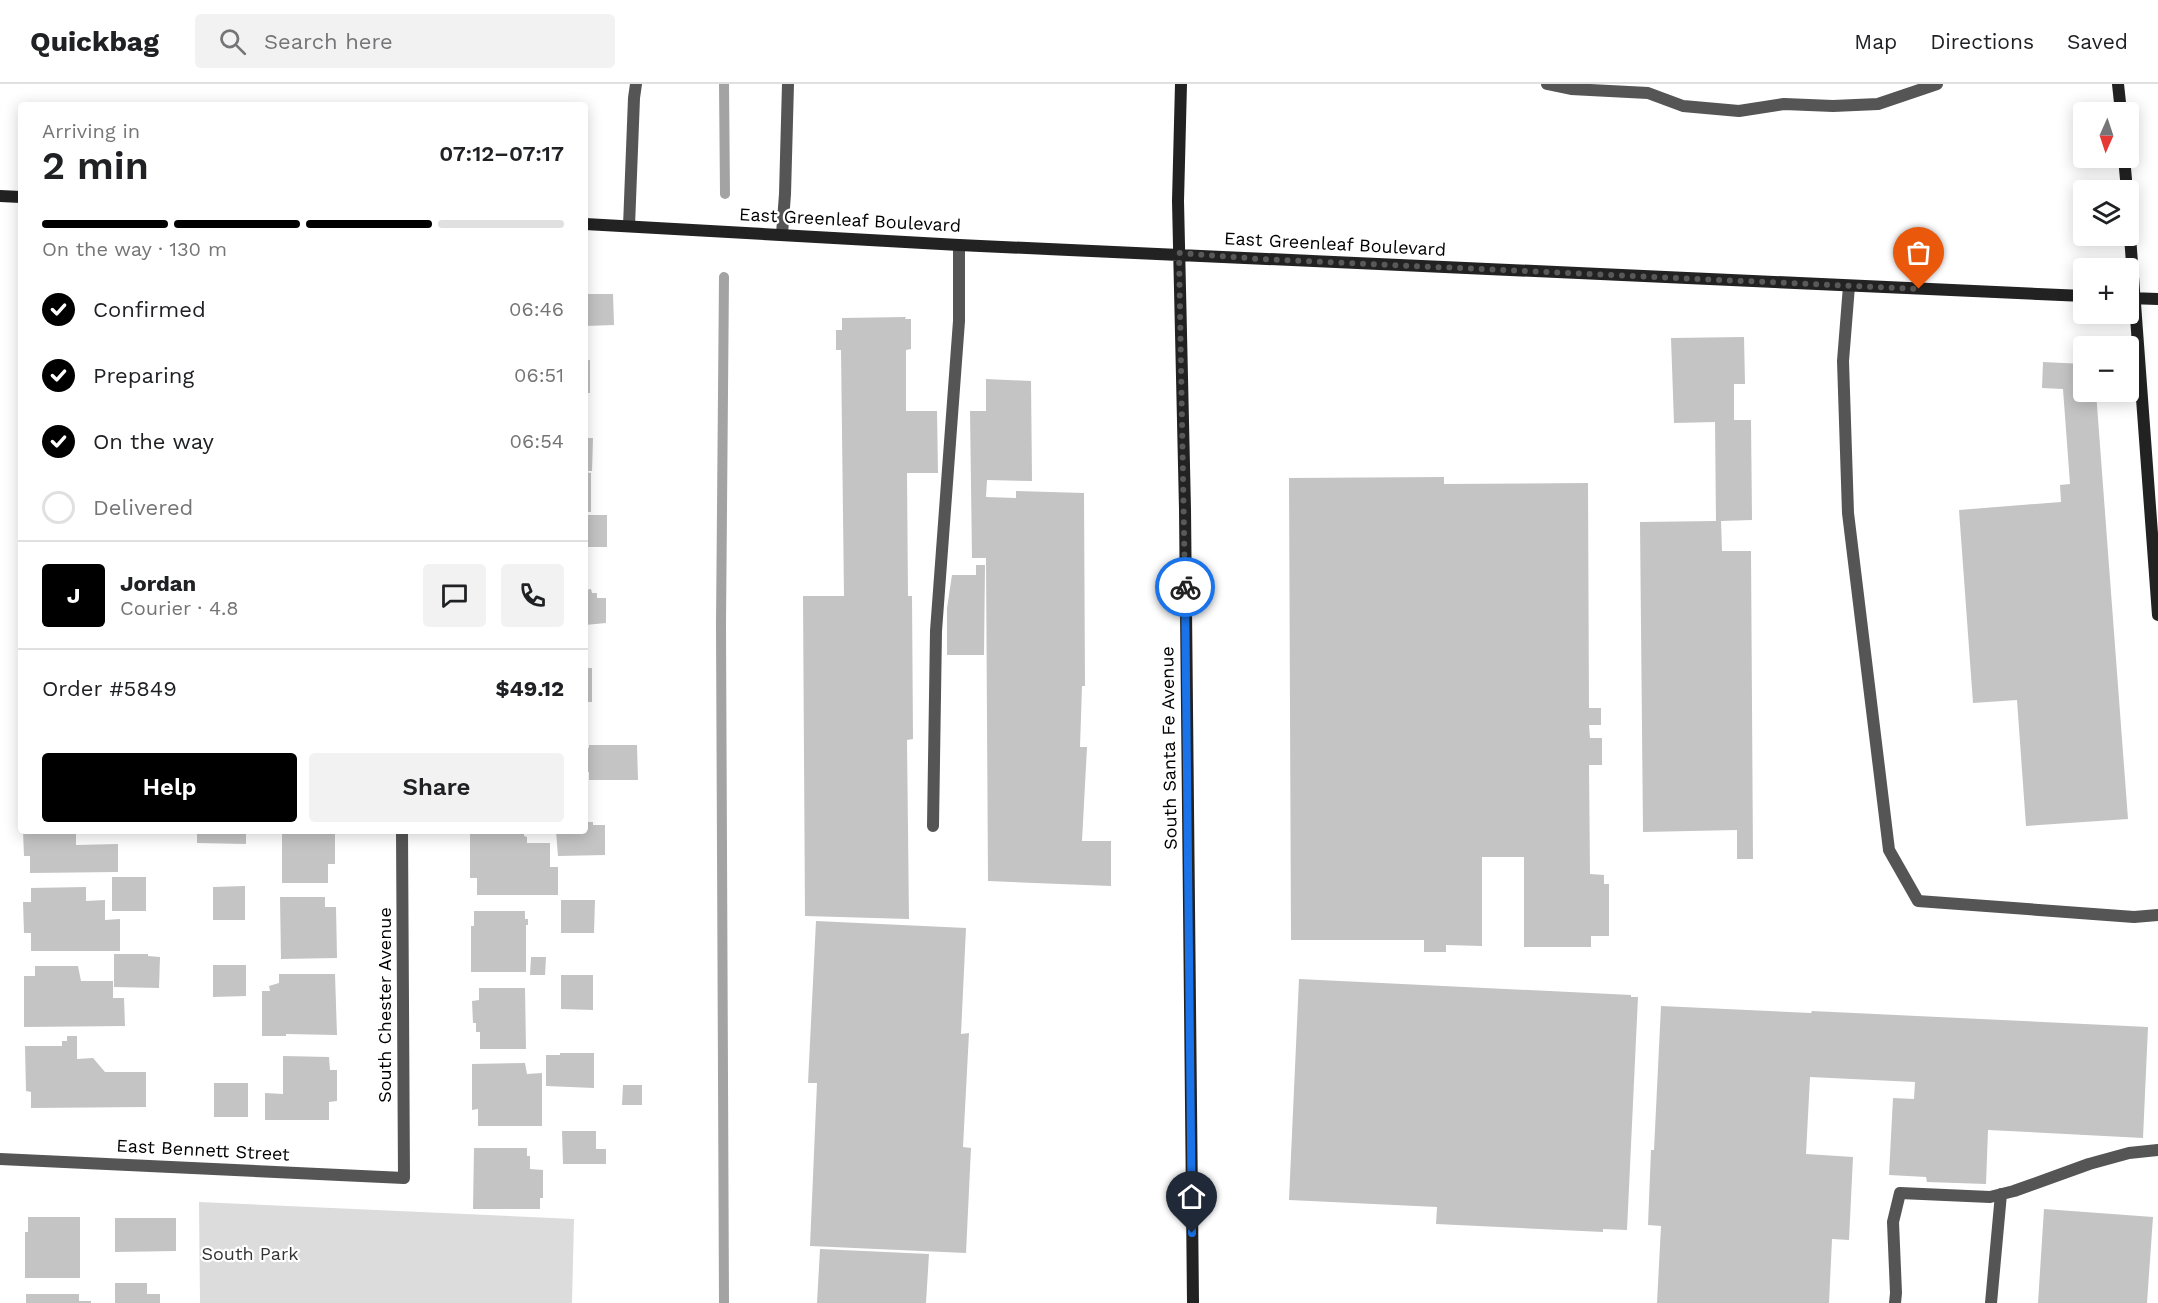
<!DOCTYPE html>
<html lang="en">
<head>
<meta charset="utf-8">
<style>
  :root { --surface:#fff; --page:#f2f2f2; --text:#202124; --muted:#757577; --line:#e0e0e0; --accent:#000 }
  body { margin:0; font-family:"Work Sans",sans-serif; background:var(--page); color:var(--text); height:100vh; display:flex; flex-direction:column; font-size:22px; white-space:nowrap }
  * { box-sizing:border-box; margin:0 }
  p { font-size:20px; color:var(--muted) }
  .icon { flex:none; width:33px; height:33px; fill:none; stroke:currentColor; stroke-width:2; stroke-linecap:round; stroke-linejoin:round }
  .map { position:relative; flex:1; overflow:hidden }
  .sheet { position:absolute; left:18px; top:18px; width:570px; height:732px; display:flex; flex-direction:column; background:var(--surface); border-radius:6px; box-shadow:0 3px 15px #0003 }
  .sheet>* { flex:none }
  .needle { width:39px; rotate:183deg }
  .fabs { position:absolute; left:2073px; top:18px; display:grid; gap:12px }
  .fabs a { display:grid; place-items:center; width:66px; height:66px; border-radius:6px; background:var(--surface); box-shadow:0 3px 15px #0003; font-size:30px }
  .pin { position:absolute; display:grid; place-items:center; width:51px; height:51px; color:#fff; margin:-62px -26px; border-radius:50% 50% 50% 0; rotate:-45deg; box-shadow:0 0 6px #0007 }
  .pin .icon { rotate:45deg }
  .courier { position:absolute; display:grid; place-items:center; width:60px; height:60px; margin:-30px; border:4px solid #1a73e8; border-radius:50%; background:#fff; color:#222; box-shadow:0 2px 8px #0007 }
  .head em { font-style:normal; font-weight:600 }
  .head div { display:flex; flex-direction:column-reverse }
  .head { display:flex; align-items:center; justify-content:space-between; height:102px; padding:0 24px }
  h1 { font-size:39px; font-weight:600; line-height:45px }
  .bar { display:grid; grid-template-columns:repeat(4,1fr); gap:9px 6px; align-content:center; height:72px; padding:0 24px }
  .bar i { height:8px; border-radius:4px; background:var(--line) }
  .bar .active { background:var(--accent) }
  .bar p { grid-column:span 4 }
  .line { display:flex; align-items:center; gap:15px; padding:0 24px; border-top:2px solid var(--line) }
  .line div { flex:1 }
  .round { display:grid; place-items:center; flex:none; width:63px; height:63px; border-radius:6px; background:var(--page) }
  ol { padding:0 24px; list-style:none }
  li { display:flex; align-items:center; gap:18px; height:66px }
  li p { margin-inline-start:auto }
  li .icon { padding:6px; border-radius:50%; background:var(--accent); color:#fff; stroke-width:4 }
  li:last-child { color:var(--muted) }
  li i { width:33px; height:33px; border:3px solid var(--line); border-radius:50% }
  .button { display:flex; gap:12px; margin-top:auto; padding:12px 24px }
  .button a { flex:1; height:69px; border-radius:6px; background:var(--accent); color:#fff; font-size:24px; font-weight:600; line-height:69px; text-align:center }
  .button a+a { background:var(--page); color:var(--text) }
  header { display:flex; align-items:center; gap:36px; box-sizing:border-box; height:84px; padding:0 30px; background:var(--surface); border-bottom:2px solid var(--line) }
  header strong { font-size:28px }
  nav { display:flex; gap:33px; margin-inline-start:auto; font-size:21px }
  .search { width:420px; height:54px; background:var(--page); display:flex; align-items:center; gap:15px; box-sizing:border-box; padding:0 21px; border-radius:6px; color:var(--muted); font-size:22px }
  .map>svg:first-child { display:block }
  .green { fill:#dcdcdc }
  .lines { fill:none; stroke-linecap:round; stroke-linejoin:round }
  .stream { stroke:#a3a3a3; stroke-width:10 }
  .building { fill:#c4c4c4 }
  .lane { stroke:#555; stroke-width:12 }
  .street { stroke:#555; stroke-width:12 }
  .secondary { stroke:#222; stroke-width:12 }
  .done { stroke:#595959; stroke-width:6; stroke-dasharray:0 10.8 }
  .route { stroke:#1a73e8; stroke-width:8 }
  .labels { text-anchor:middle; stroke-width:4.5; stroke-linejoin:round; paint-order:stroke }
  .street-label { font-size:18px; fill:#000; stroke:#fff }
  .park-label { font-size:18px; fill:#333; stroke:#fff }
</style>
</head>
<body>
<header>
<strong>Quickbag</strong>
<div class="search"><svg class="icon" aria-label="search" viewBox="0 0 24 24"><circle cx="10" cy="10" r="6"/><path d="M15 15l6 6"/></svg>Search here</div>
<nav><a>Map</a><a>Directions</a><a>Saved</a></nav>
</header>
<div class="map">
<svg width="2158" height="1219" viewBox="0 0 2158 1219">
  <rect width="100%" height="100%" fill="#fff"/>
  <path class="green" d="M199,1118L574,1135L572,1219H200Z"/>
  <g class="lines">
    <path class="stream" d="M724,0L725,110
      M724,1219L721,541L724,193"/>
  </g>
  <path class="building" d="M585,210H613L614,241L585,242Z
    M906,233L905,235H911V265L906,266V327H937L938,389H907L908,512H912L913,655L907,656L909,835L805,832L803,512H844L841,266H836V246H842V234Z
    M1744,253L1745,300H1734V336H1751L1752,436L1721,437L1722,467H1751L1753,775H1737V746L1643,748L1640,438L1716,437L1715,338L1674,339L1671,254Z
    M585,276H590V309H585Z
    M2043,278L2084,280V308H2096L2128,735L2026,742L2017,616L1973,619L1959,426L2061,418L2060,401L2070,400L2063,305L2042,304Z
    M986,295L1031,297L1032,397L987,396L986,413L1016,414V407L1084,409L1085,602H1082L1080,663H1087L1082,757H1111V802L988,797L986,474H972L970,327H986Z
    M585,354H593L592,387H585Z
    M585,388L591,389V428H585Z
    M1444,393V400L1588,399L1589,624H1601V641H1589L1590,654H1602V681H1589L1590,790L1604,791V800H1609V852H1591V863H1524V773H1482V862L1446,861V868H1424V856H1291L1289,394Z
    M585,431H607V463H585Z
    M976,481H985L984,571H947V524L952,491H976Z
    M591,505L592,509H597V514H606V539L585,541V506Z
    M585,584H592V618H585Z
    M589,661H637L638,696H589V688H587V664H589Z
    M585,738H593V741H605V771L558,772L556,747H585Z
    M23,747H76V761L118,760V788L30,789V772H24Z
    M111,747H145V749L111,750Z
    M197,747H246V760L197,759Z
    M282,747L335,748V780H328V799H282Z
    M470,748H524V752L527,753V759H550V783H558V811H477V794H470Z
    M112,793H146V827H112Z
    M245,802V836H213V803Z
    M86,803V817L105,816V836L120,835V867H31V849H24L23,818H31V804Z
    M280,813H325V823H336L337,874L281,875Z
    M561,816H595L594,849H561Z
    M474,827H525V835H528V841H526V888H471V842H474Z
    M816,837L966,844L961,950L969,949L963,1063L971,1064L966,1169L810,1162L817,999H808Z
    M114,870H148V872L160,873L159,904L114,903Z
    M531,873H546L545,891H530Z
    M213,881H246V912L213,913Z
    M35,882H78L81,897H113V914H124L125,942L24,943V892H35Z
    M279,890H335L337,951L286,950V952H262V907H270L269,902L279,899Z
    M561,891H593V926L561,925Z
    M1299,895L1631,911V913H1638L1627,1146L1603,1145V1148L1436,1140L1437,1123L1289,1116Z
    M479,904H525L526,965H480V948H476V939H473L472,917L479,916Z
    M1661,922L1811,929L1812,927L2148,943L2143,1054L1988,1046L1986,1100L1927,1098L1926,1093L1889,1091L1893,1014L1914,1015L1915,998L1810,993L1806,1070L1853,1073L1849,1156L1832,1155L1829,1219H1657L1661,1142L1648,1141L1651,1066H1654Z
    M67,952H77V975L93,974L105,988H146V1023L31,1024V1008L26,1007L25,962H62V957H67Z
    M560,969H594V1004L546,1002V971H560Z
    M283,972L329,973L330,986H337V1017L329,1018V1036H265V1009L283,1010Z
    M525,979L527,990L542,989V1042H478V1025L472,1026V980Z
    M214,999H248V1033H214Z
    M623,1001H642V1021H622Z
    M562,1047H596V1065H606V1080H563Z
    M474,1064H527V1072H530V1085L543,1086V1114H540V1125H473Z
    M2044,1125L2153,1133L2147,1219H2038Z
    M28,1133H80V1194H25V1148H28Z
    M115,1134H176V1167L115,1168Z
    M820,1165L929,1170L926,1219H817Z
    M115,1199H147V1210H160V1219H115Z
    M26,1210H79V1217H91V1219H26Z"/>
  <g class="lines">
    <path class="lane" d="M1547,0L1571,5L1648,9L1683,22L1739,27L1784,20L1833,22L1878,20L1937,0
      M782,150L785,110L788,0
      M1849,202L1843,277L1848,429L1889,766L1918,817L2134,833L2158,831
      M933,742L936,547L959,237V161
      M1895,1219L1896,1209L1893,1138L1900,1109L1990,1113L2014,1107L2089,1080L2129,1069L2158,1066
      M1991,1219L2001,1110"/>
    <path class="street" d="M629,142L634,14L636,0
      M0,1075L404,1094L402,747"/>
    <path class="secondary" d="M1181,0L1178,117L1185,425L1193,1219
      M2118,0L2121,28
      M2124,74L2127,106
      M0,112L21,113
      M2128,125L2158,531
      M585,140L959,161L2084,212
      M2129,214L2158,215"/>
  </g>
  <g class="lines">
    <path class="done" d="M1185,503L1179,169L1260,175L1919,205"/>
    <path class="route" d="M1185,503L1192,1149"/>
  </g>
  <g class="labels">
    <g class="street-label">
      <text transform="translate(850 136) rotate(3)" y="6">East Greenleaf Boulevard</text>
      <text transform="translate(1335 160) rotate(3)" y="6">East Greenleaf Boulevard</text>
      <text transform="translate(1169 664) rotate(-91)" y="6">South Santa Fe Avenue</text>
      <text transform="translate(385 921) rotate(-90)" y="6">South Chester Avenue</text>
      <text transform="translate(203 1066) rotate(3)" y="6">East Bennett Street</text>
    </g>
    <g class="park-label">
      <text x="250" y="1176">South Park</text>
    </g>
  </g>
</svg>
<div class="fabs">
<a><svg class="needle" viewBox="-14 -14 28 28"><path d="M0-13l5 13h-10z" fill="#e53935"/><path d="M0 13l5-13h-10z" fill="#757577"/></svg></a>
<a><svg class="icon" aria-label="layers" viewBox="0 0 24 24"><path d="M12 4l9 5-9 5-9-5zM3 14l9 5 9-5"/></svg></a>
<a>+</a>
<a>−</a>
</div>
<div class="pin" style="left:1919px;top:205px;background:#ea580c"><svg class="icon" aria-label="bag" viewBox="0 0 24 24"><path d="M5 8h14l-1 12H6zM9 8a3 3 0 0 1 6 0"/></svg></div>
<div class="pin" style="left:1192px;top:1149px;background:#1f2937"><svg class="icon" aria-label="home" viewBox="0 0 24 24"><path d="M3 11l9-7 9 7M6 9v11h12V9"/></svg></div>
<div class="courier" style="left:1185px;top:503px"><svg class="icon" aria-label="bike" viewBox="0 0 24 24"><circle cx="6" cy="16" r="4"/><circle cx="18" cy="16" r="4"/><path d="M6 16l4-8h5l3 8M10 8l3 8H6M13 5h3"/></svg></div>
<section class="sheet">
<div class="head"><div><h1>2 min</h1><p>Arriving in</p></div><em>07:12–07:17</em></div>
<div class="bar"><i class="active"></i><i class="active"></i><i class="active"></i><i></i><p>On the way · 130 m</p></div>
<ol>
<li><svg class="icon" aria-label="check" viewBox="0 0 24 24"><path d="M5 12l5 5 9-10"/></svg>Confirmed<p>06:46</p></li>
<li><svg class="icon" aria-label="check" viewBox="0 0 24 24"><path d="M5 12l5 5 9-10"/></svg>Preparing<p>06:51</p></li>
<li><svg class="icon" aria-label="check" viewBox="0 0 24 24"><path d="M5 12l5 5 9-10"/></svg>On the way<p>06:54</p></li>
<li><i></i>Delivered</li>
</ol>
<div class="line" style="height:108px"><b class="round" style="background:var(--accent);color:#fff">J</b><div><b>Jordan</b><p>Courier · 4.8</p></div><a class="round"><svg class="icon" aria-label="chat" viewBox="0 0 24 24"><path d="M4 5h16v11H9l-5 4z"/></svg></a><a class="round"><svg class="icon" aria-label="phone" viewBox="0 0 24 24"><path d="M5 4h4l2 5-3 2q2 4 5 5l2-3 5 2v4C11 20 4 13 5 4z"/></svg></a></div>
<div class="line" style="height:78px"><div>Order #5849</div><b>$49.12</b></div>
<div class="button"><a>Help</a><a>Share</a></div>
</section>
</div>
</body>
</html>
